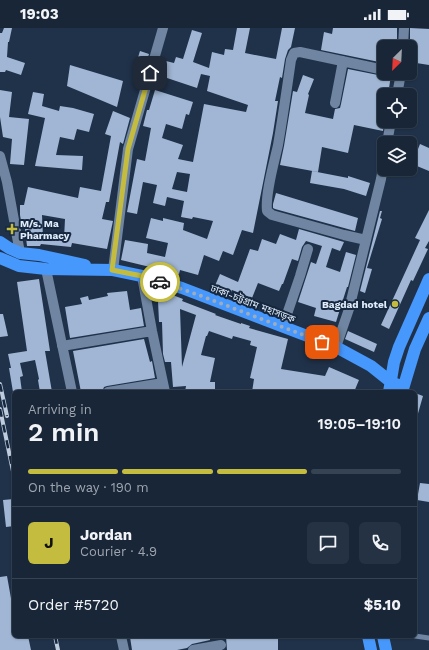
<!DOCTYPE html>
<html lang="en">
<head>
<meta charset="utf-8">
<style>
  :root { --surface:#182638; --page:#253243; --text:#f1f3f6; --muted:#9fa5ae; --line:#364353; --accent:#c4bc3e }
  body { margin:0; font-family:"Work Sans","Noto Sans Bengali",sans-serif; background:var(--page); color:var(--text); height:100vh; display:flex; flex-direction:column; font-size:15px; white-space:nowrap }
  * { box-sizing:border-box; margin:0 }
  p { font-size:13px; color:var(--muted) }
  .icon { flex:none; width:22px; height:22px; fill:none; stroke:currentColor; stroke-width:2; stroke-linecap:round; stroke-linejoin:round }
  .map { position:relative; flex:1; overflow:hidden }
  .panel { position:absolute; left:12px; top:362px; width:405px; height:248px; display:flex; flex-direction:column; background:var(--surface); border-radius:6px; box-shadow:0 1px 3px #0004,0 0 0 1px var(--line) }
  .panel>* { flex:none }
  .needle { width:26px; rotate:204deg }
  .tools { position:absolute; left:377px; top:12px; display:grid; gap:8px }
  .tools a { display:grid; place-items:center; width:40px; height:40px; border-radius:6px; background:var(--surface); box-shadow:0 1px 3px #0004,0 0 0 1px var(--line); font-size:20px }
  .pin { position:absolute; display:grid; place-items:center; width:34px; height:34px; color:#fff; margin:-17px; border-radius:8px; box-shadow:0 2px 6px #0006 }
  .courier { position:absolute; display:grid; place-items:center; width:40px; height:40px; margin:-20px; border:3px solid #c4bc3e; border-radius:50%; background:#fff; color:#222; box-shadow:0 1px 5px #0007 }
  .head em { font-style:normal; font-weight:600 }
  .head div { display:flex; flex-direction:column-reverse }
  .head { display:flex; align-items:center; justify-content:space-between; height:68px; padding:0 16px }
  h1 { font-size:26px; font-weight:600; line-height:30px }
  .bar { display:grid; grid-template-columns:repeat(4,1fr); gap:6px 4px; align-content:center; height:48px; padding:0 16px }
  .bar i { height:5px; border-radius:3px; background:var(--line) }
  .bar .selected { background:var(--accent) }
  .bar p { grid-column:span 4 }
  .line { display:flex; align-items:center; gap:10px; padding:0 16px; border-top:1px solid var(--line) }
  .line div { flex:1 }
  .round { display:grid; place-items:center; flex:none; width:42px; height:42px; border-radius:6px; background:var(--page) }
  .status { display:flex; justify-content:space-between; align-items:center; height:28px; padding:0 20px; background:var(--surface); direction:ltr }
  .status svg { height:11px; fill:currentColor }
  .map>svg:first-child { display:block }
  .building { fill:#a0b6d4; fill-rule:evenodd }
  .lines { fill:none; stroke-linecap:round; stroke-linejoin:round }
  .lane { stroke:#6f85a1; stroke-width:5 }
  .street { stroke:#6f85a1; stroke-width:10 }
  .highway { stroke:#4698fd; stroke-width:12 }
  .rail-casing { stroke:#bfccdd; stroke-width:4 }
  .rail { stroke:#16283f; stroke-width:2.5; stroke-dasharray:8; stroke-linecap:butt }
  .done { stroke:#9dacbe; stroke-width:4; stroke-dasharray:0 7.2 }
  .route { stroke:#c4bc3e; stroke-width:5 }
  .poi-dot { fill:#c4bc3e; stroke:#16283f; stroke-width:1.5 }
  .labels { text-anchor:middle; stroke-width:4; stroke-linejoin:round; paint-order:stroke }
  .poi-label { font-size:10px; font-weight:bold; fill:#e1edfc; stroke:#16283f; text-anchor:start }
  .street-label { font-size:10px; fill:#e1edfc; stroke:#16283f }
</style>
</head>
<body>
<div class="status"><b>19:03</b><svg viewBox="0 0 49 12"><path d="M0 12V9h3v3zM5 12V6h3v6zM10 12V3h3v9zM15 12V0h3v12zM26 1h20v11H26zM47 4h2v5h-2z"/></svg></div>
<div class="map">
<svg width="429" height="622" viewBox="0 0 429 622">
  <rect width="100%" height="100%" fill="#20324a"/>
  <path class="building" d="M4,0H12L9,14H8L7,29L25,35L21,47L6,42L5,44H0V5H2Z
    M237,0H250L245,25L276,31L282,0H295L291,19L288,22L285,31L282,50L280,49L275,73H278L273,105L253,205L242,202L233,227L223,223L219,233L204,227L198,247L180,242L179,246L121,232L125,212L148,216L147,225L165,229L168,215L146,210L151,190L163,193V190L184,195L183,202L207,211L213,193L193,189L192,191L181,189L184,173L167,169L165,178L153,175L157,157L143,154L137,186L127,184L137,131L145,133L151,100L143,98L147,82H149L155,62L193,74L189,87L186,86L182,101L166,96L162,110L183,117L178,131L193,134L204,76L246,84L248,77L207,63L210,48L201,46L197,60L161,48L166,33L174,35L176,29L183,31L192,2L202,5L193,34L209,40L212,24L224,27L225,21L233,22ZM177,144L190,146L187,164L172,161Z
    M333,0H397V19H384V35L321,22L324,4L332,6Z
    M410,0L429,1V37L410,34Z
    M140,23L149,26L142,48L133,45Z
    M70,37L123,53L117,79L67,58Z
    M348,41L383,48L391,47L388,67H384V93L383,103L354,97L348,125L322,119L318,144L280,137L284,118L293,63L297,64L303,47L314,51L308,66L309,67L305,85L333,91L335,81L340,80L341,76Z
    M0,62L12,64L9,89L29,91L24,137L10,136L12,111L3,109L0,89Z
    M33,64L44,66L42,78L59,83L60,78L73,80L94,86L89,104L77,101L74,112L60,109L56,127L83,128L82,142L35,138L45,90L28,86Z
    M113,83L130,90L123,116L120,114L109,174H106L102,191L113,193L107,221L72,215L71,219L41,216L40,218H27L24,193H21L20,187V177H24L28,159L78,170L80,159L101,163L111,108L105,106ZM42,187L65,191L64,211L43,209Z
    M420,116L429,120V143L412,136Z
    M312,143L348,150V148L370,155L366,168L344,161L310,155Z
    M276,165L358,190L355,203L275,181L273,180V176Z
    M429,182V213L425,220L428,221L413,253L411,252L389,301L381,297L420,212L415,210Z
    M380,183H382L380,190L382,191L367,240L372,241L365,265L360,263Z
    M299,201L344,214L340,223L332,220L326,239L340,244L346,224L356,227L348,259H347L336,294L314,288L316,280L298,274L311,234L316,236L322,218L306,213L302,219L298,233L292,231L283,256H282L279,263L258,255L252,270L232,262L230,267L214,260L220,246L238,254L250,221L258,223L262,211L276,216L280,206L296,212Z
    M39,251L50,323H45L52,364H40L38,352L39,351L35,332L20,335L23,348L20,349L22,364H13L9,340H11L8,326L27,323L17,254Z
    M157,261L183,271L182,273L216,286L215,287L241,296V295L250,298L249,300L288,311L281,341L325,348L329,339L359,352L354,364H287L277,363V364H252L254,351L250,350L257,319L250,317L251,313L233,308L232,311L209,303L207,308H206L201,327L215,330L210,354H215V364H185L186,358L173,359L171,334H165L163,326L162,294H159L158,273L153,271ZM180,281L196,287L182,339Z
    M127,263L130,282L141,280L144,298L70,310L65,279L82,276L80,270L88,268L89,272L108,268L107,265Z
    M0,286H3L8,308L0,309Z
    M348,303L377,316L374,324L345,311Z
    M144,311L150,334L152,333L155,350L107,358L104,359L102,364H95L94,362L81,364L73,323Z
    M415,365L423,368L417,389H415Z
    M420,455L429,456V474L417,472Z
    M14,471V498L6,499L3,472Z
    M7,548L12,576H14V608H28L31,622H0V549Z
    M134,608H210V612L192,616L187,620L177,622H132L130,609Z
    M226,608H278V622H227Z"/>
  <g class="lines">
    <path class="lane" d="M415,608L429,610"/>
    <path class="street" d="M403,19L404,0
      M397,67L401,45
      M335,75L343,33
      M387,115L391,93
      M0,128L7,154L20,225
      M366,212L344,207L272,187L267,183C265,166 274,135 278,117C283,88 287,60 291,32L294,25L300,24L384,42
      M46,241L72,364
      M113,242L128,121L163,0
      M142,248L152,303L165,364
      M283,298L300,248L308,221
      M62,318L152,303
      M336,319L349,281L381,151L384,133
      M108,364L163,355
      M121,608L124,622
      M193,622L221,617"/>
    <path class="highway" d="M0,214L9,220L20,225L39,227L85,237
      M0,230L19,238L46,241L113,242L142,248L182,260L336,319L371,338L391,354L403,359
      M389,364L394,334L399,319L429,251
      M402,364L415,321L429,290
      M368,608L371,622
      M383,608L386,622"/>
    <g class="rail-casing">
      <path id="rail" d="M0,356L7,388
        M0,381L14,448
        M55,608L58,622"/>
    </g>
    <use href="#rail" class="rail"/>
  </g>
  <g class="lines">
    <path class="done" d="M160,254L196,266L322,314"/>
    <path class="route" d="M150,45L128,121L112,242L142,248L160,254"/>
  </g>
  <g class="poi-dot">
    <path d="M10 195h4v4h4v4h-4v4h-4v-4h-4v-4h4z"/>
    <circle cx="395" cy="276" r="4"/>
  </g>
  <g class="labels">
    <g class="poi-label">
      <text x="20" y="199">M/s. Ma<tspan x="20" dy="12">Pharmacy</tspan></text>
      <text x="387" y="280" text-anchor="end">Bagdad hotel</text>
    </g>
    <g class="street-label">
      <text transform="translate(253 275) rotate(21)" y="4">ঢাকা-চট্টগ্রাম মহাসড়ক</text>
    </g>
  </g>
</svg>
<div class="tools">
<a><svg class="needle" viewBox="-14 -14 28 28"><path d="M0-13l5 13h-10z" fill="#e53935"/><path d="M0 13l5-13h-10z" fill="#9fa5ae"/></svg></a>
<a><svg class="icon" aria-label="locate" viewBox="0 0 24 24"><circle cx="12" cy="12" r="6"/><path d="M12 2v4M12 18v4M2 12h4M18 12h4"/></svg></a>
<a><svg class="icon" aria-label="layers" viewBox="0 0 24 24"><path d="M12 4l9 5-9 5-9-5zM3 14l9 5 9-5"/></svg></a>
</div>
<div class="pin" style="left:322px;top:314px;background:#ea580c"><svg class="icon" aria-label="bag" viewBox="0 0 24 24"><path d="M5 8h14l-1 12H6zM9 8a3 3 0 0 1 6 0"/></svg></div>
<div class="pin" style="left:150px;top:45px;background:#1f2937"><svg class="icon" aria-label="home" viewBox="0 0 24 24"><path d="M3 11l9-7 9 7M6 9v11h12V9"/></svg></div>
<div class="courier" style="left:160px;top:254px"><svg class="icon" aria-label="car" viewBox="0 0 24 24"><path d="M5 17H2v-5l4-1 3-4h7l3 4 3 1v5h-3M9 17h6M6 11h13"/><circle cx="7" cy="17" r="2"/><circle cx="17" cy="17" r="2"/></svg></div>
<section class="panel">
<div class="head"><div><h1>2 min</h1><p>Arriving in</p></div><em>19:05–19:10</em></div>
<div class="bar"><i class="selected"></i><i class="selected"></i><i class="selected"></i><i></i><p>On the way · 190 m</p></div>
<div class="line" style="height:72px"><b class="round" style="background:var(--accent);color:#111">J</b><div><b>Jordan</b><p>Courier · 4.9</p></div><a class="round"><svg class="icon" aria-label="chat" viewBox="0 0 24 24"><path d="M4 5h16v11H9l-5 4z"/></svg></a><a class="round"><svg class="icon" aria-label="phone" viewBox="0 0 24 24"><path d="M5 4h4l2 5-3 2q2 4 5 5l2-3 5 2v4C11 20 4 13 5 4z"/></svg></a></div>
<div class="line" style="height:52px"><div>Order #5720</div><b>$5.10</b></div>
</section>
</div>
</body>
</html>
